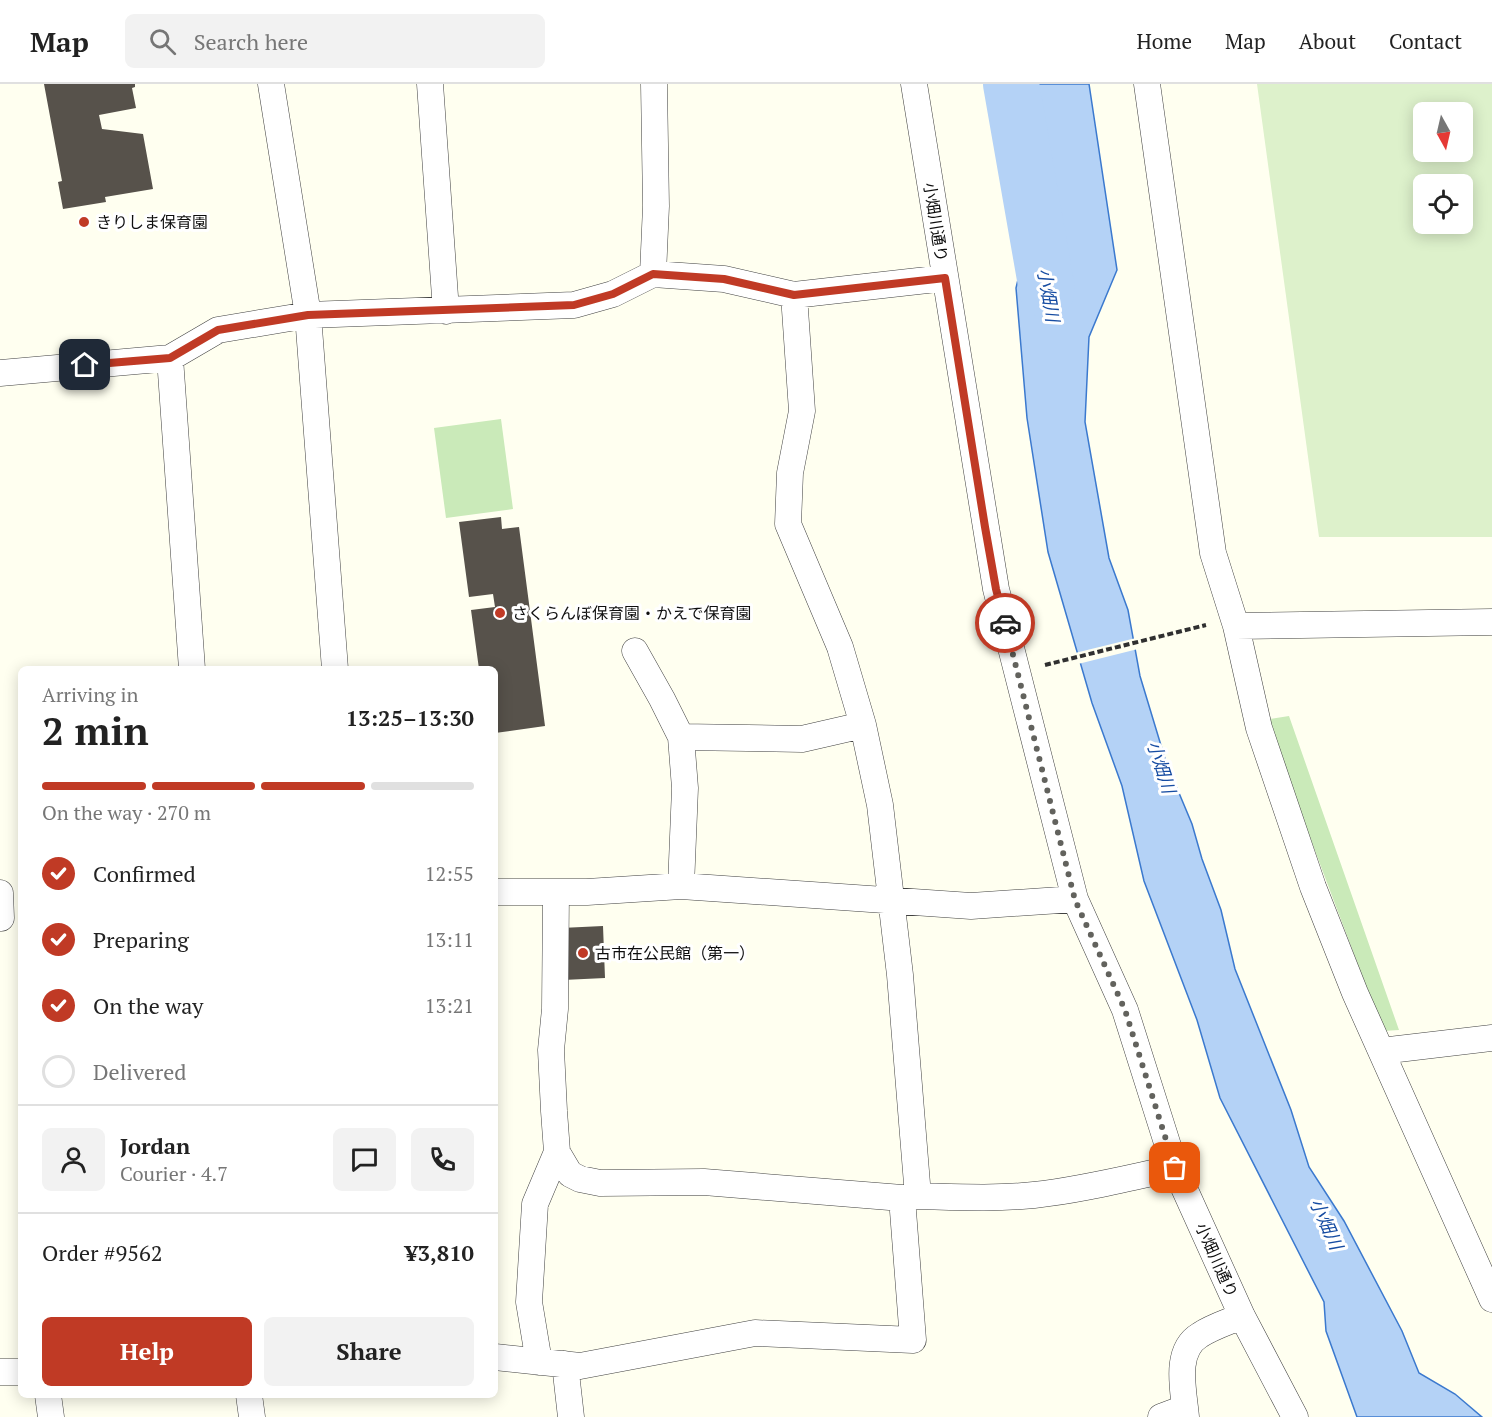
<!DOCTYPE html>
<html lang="en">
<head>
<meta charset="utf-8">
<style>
  :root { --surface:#fff; --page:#f2f2f2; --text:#222; --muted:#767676; --line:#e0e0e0; --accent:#c03a25 }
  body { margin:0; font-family:"PT Serif","Noto Sans JP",serif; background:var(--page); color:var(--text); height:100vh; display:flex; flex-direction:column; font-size:22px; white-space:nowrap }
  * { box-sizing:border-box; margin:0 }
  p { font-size:20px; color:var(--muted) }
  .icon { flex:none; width:33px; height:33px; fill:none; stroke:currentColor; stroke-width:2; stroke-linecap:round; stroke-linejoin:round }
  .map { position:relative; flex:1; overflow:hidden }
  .details { position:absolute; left:18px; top:582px; width:480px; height:732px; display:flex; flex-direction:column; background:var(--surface); border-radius:9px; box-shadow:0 3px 15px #0003 }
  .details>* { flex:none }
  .needle { width:39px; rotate:172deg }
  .tools { position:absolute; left:1413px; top:18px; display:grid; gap:12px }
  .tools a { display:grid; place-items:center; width:60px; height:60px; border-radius:9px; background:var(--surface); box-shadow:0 3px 15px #0003; font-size:30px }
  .pin { position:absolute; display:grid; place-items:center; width:51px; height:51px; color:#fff; margin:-26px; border-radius:12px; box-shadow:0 3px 9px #0006 }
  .courier { position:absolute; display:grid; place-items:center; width:60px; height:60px; margin:-30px; border:4px solid #c03a25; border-radius:50%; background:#fff; color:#222; box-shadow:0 2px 8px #0007 }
  .summary em { font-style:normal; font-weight:800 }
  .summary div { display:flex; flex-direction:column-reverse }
  .summary { display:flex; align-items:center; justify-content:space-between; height:102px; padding:0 24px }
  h1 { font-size:39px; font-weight:800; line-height:45px }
  .bar { display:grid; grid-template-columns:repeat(4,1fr); gap:9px 6px; align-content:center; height:72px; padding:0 24px }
  .bar i { height:8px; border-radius:4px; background:var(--line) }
  .bar .selected { background:var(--accent) }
  .bar p { grid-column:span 4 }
  .line { display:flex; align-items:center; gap:15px; padding:0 24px; border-top:2px solid var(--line) }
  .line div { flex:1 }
  .round { display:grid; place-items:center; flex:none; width:63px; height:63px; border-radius:9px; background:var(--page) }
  ol { padding:0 24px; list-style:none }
  li { display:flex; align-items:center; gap:18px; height:66px }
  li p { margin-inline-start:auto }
  li .icon { padding:6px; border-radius:50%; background:var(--accent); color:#fff; stroke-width:4 }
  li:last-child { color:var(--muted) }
  li i { width:33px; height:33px; border:3px solid var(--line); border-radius:50% }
  .cta { display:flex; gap:12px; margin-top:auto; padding:12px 24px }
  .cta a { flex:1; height:69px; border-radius:9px; background:var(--accent); color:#fff; font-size:24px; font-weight:800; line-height:69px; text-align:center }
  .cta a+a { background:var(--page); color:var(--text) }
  header { display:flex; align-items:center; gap:36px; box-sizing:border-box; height:84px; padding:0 30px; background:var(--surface); border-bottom:2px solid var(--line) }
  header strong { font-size:28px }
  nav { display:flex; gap:33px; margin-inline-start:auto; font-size:21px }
  .search { width:420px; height:54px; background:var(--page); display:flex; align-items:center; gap:15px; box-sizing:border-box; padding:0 21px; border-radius:9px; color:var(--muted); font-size:22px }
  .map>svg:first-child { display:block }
  .green { fill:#caeab9 }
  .pitch { fill:#ddf1cb; fill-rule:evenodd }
  .water { fill:#b4d2f6; stroke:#3b79ce; stroke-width:1.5 }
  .pier { fill:#fffff0 }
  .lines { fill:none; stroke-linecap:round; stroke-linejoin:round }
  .river { stroke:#b4d2f6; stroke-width:56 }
  .building { fill:#57524b }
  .minor-casing { stroke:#414141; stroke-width:27 }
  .path { stroke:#303030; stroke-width:4; stroke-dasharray:6 3; stroke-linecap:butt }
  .minor { stroke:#fff; stroke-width:26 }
  .done { stroke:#62625d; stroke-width:6; stroke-dasharray:0 10.8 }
  .route { stroke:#c03a25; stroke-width:8 }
  .poi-dot { fill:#c03a25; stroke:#fff; stroke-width:2 }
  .labels { text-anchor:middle; stroke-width:6; stroke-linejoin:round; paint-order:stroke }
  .poi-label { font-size:16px; fill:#0e0e0e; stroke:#fff; text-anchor:start }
  .street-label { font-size:16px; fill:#0e0e0e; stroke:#fff }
  .water-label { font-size:18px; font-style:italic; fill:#164ca2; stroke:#fff }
</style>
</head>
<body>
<header>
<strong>Map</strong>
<div class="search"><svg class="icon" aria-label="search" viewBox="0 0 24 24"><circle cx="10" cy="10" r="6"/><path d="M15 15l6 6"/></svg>Search here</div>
<nav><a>Home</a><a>Map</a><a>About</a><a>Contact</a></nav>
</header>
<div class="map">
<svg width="1492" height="1333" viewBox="0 0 1492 1333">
  <rect width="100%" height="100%" fill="#fffff0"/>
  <path class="green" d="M501,335L513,425L446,434L434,344Z
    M1289,632L1399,946L1383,947L1283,682L1270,635Z"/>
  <path class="pitch" d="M1257,0H1492V453H1319ZM1424,28H1462V68H1424ZM1424,100H1462V140H1424Z"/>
  <path class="water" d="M1038,0H1089L1117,186L1089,253L1085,338L1109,474L1128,526L1140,592L1166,678L1192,740L1202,775L1221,826L1235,885L1291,1026L1309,1083L1344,1137L1402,1247L1419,1289L1455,1310L1482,1333H1357L1326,1247L1324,1218L1220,1014L1197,936L1144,797L1122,702L1092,619L1048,468L1027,334L1016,204L1039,106L1036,60Z"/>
  <path class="pier" d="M1136,554L1138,565L1078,580L1075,569Z"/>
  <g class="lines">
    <path class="river" d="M1011,0L1047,206"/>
  </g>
  <path class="building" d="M44,0H135V3L132,4L136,24L99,31L102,45L143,50L153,105L105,113L106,118L63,125L58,98L62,97Z
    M501,433L502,445L519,443L545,642L495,649V585H479L471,526L495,523L493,510L469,513L459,438Z
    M603,842L605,894L563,896L561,844Z"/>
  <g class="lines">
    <g class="minor-casing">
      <path id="minor" d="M271,0L308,231L335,585
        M430,0L446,227
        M914,0L996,505L1075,815L1125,926L1175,1084L1242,1232L1295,1333
        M1147,0L1213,469L1236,542L1259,644L1313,803L1355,909L1492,1215
        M653,190L656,122L654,0
        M794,211L945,194
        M170,274L192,585
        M0,289L170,274L218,246L308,231L574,221L613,210L653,190L724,195L794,211L802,327L790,389L788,440L840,563L863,641L880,721L900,891L918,1112L902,1114L913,1256L755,1249L580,1282L495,1273
        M1236,542L1492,538
        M635,567L662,615L681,653L685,704L681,802
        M681,653L802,655L863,641
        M495,808H587L681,802L971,822L1075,815
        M556,808L555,925L551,966L554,1027L557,1068L570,1090L580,1095L600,1099L704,1098L902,1114
        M0,809L1,834
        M1381,967L1492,954
        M918,1112C957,1113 995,1115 1034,1111C1081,1106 1128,1094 1175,1084
        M539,1278L529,1218L535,1120L557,1068
        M565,1280L571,1333
        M0,1288H21
        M48,1311L51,1333
        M249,1311L252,1333
        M1161,1333L1185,1324
        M1186,1333C1184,1308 1173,1267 1200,1251C1212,1243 1228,1238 1242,1232"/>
    </g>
    <path class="path" d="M1045,581L1206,541"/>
    <use href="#minor" class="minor"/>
  </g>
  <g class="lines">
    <path class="done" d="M1005,539L1075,816L1125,926L1175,1084"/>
    <path class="route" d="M85,281L170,274L218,246L308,231L574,221L613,210L653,190L724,195L794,211L945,194L985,443L996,505L1005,539"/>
  </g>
  <g class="poi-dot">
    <circle cx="84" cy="138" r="6"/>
    <circle cx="500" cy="529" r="6"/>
    <circle cx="583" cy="869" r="6"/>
  </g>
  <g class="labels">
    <g class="poi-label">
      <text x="96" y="144">きりしま保育園</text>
      <text x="512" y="535">さくらんぼ保育園・かえで保育園</text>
      <text x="595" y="875">古市在公民館（第一）</text>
    </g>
    <g class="street-label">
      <text transform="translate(936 138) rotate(81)" y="6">小畑川通り</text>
      <text transform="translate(1217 1176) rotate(66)" y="6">小畑川通り</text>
    </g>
    <g class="water-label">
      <text transform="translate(1048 211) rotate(80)" y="6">小畑川</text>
      <text transform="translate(1161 683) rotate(72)" y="6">小畑川</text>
      <text transform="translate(1326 1140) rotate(66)" y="6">小畑川</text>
    </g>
  </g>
</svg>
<div class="tools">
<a><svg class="needle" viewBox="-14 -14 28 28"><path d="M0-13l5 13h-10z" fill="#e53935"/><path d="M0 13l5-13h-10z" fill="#767676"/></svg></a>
<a><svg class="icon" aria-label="locate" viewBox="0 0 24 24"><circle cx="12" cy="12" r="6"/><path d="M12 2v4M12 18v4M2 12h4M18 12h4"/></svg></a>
</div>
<div class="pin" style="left:1175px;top:1084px;background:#ea580c"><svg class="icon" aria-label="bag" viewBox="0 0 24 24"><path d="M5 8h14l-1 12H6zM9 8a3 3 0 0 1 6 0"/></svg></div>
<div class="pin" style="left:85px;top:281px;background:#1f2937"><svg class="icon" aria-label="home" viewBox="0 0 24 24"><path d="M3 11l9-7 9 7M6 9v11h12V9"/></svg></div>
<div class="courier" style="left:1005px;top:539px"><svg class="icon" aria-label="car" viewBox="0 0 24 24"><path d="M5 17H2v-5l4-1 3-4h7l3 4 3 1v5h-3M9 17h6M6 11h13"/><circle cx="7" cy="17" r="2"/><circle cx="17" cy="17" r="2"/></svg></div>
<section class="details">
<div class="summary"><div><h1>2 min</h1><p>Arriving in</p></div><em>13:25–13:30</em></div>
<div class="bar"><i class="selected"></i><i class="selected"></i><i class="selected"></i><i></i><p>On the way · 270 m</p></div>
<ol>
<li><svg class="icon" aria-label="check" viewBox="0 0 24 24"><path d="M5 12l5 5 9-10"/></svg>Confirmed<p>12:55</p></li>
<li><svg class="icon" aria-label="check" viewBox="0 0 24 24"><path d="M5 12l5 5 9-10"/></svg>Preparing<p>13:11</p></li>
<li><svg class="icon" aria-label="check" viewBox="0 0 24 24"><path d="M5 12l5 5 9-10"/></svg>On the way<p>13:21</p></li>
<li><i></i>Delivered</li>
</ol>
<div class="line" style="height:108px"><a class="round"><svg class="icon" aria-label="person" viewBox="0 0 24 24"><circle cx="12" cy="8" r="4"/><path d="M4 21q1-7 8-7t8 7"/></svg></a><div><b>Jordan</b><p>Courier · 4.7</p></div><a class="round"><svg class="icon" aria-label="chat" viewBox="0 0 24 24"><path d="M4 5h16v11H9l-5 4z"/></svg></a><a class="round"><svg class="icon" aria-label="phone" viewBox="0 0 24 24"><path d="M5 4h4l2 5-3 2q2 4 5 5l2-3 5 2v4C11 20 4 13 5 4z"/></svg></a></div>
<div class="line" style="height:78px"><div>Order #9562</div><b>¥3,810</b></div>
<div class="cta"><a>Help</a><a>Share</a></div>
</section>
</div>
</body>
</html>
